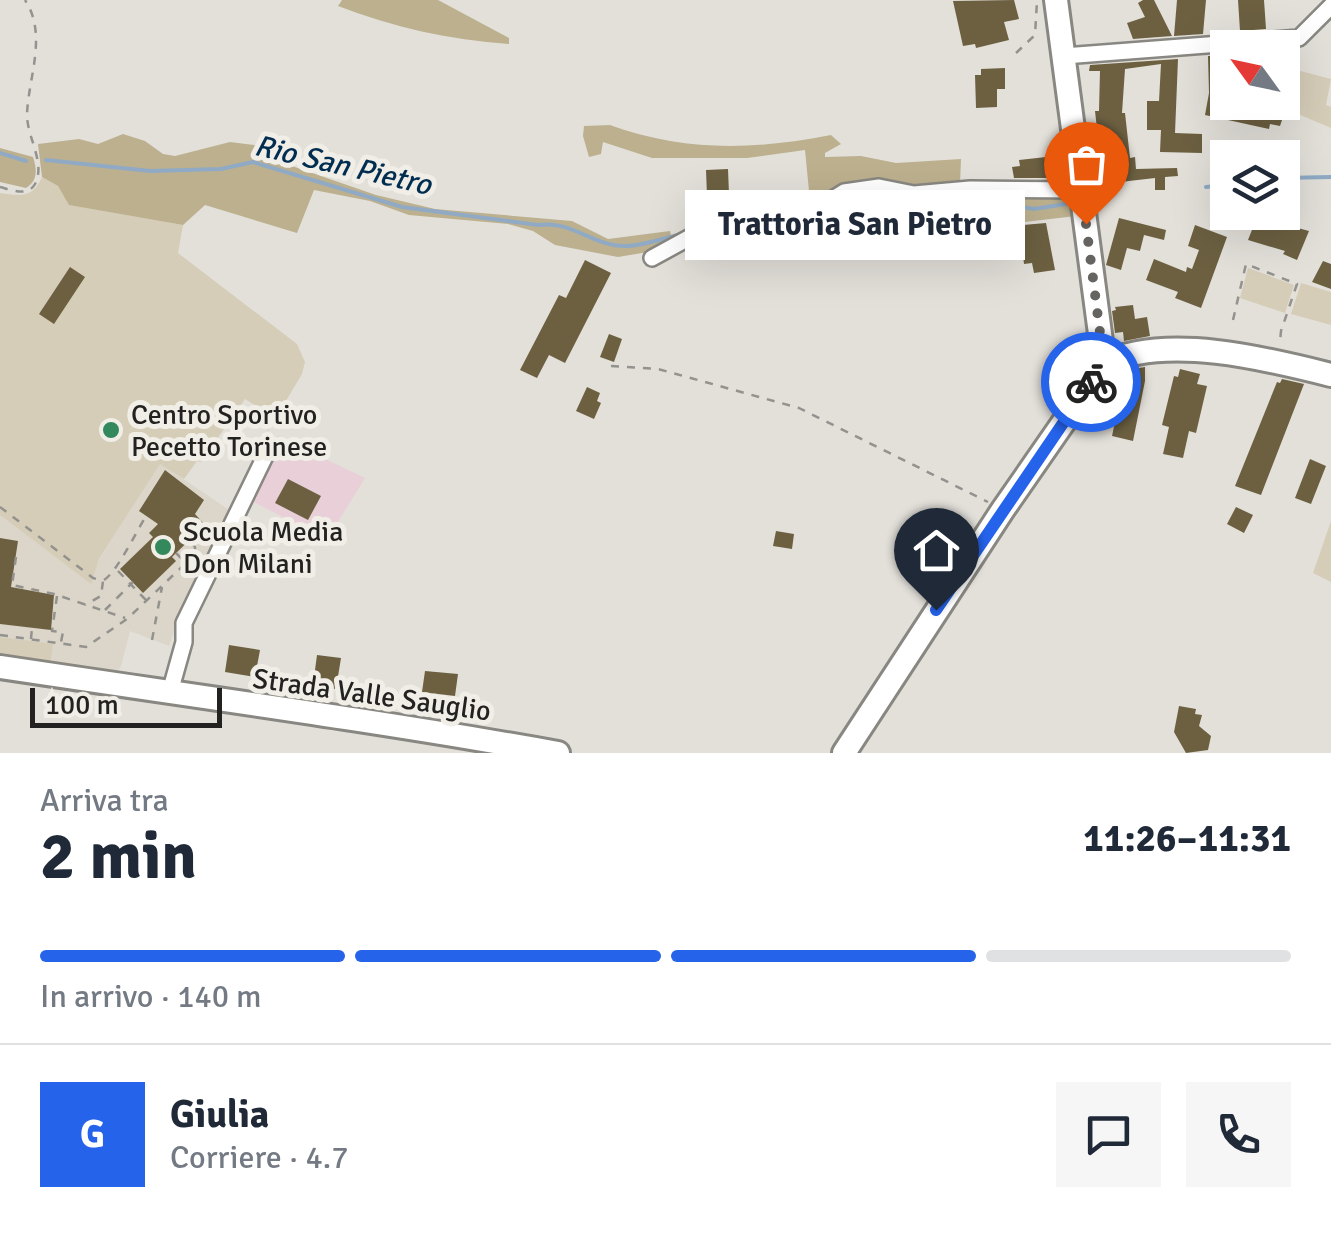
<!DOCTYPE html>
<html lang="it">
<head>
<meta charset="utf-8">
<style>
  :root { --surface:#fff; --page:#f6f6f7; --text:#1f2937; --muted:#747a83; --line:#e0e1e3; --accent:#2563eb }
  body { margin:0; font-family:Signika,sans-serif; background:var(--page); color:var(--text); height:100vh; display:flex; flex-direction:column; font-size:38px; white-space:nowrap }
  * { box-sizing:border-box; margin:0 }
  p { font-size:32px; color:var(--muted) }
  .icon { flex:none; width:55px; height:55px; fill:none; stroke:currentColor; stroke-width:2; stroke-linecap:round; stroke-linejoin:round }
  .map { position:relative; height:753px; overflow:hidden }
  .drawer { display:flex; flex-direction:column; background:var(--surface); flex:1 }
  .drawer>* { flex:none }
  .needle { width:65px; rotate:303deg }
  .controls { position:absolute; left:1210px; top:30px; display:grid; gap:20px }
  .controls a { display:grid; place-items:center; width:90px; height:90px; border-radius:0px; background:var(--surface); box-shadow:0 10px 40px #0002; font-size:50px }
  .scale { position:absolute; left:30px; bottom:25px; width:192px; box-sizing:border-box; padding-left:10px; border:5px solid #232220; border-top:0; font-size:28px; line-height:35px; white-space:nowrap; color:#232220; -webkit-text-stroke:8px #f0eee7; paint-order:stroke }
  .pin { position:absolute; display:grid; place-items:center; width:85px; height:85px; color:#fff; margin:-102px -42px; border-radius:50% 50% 50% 0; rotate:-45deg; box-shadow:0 0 10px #0007 }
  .pin .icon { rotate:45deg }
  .courier { position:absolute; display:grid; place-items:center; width:100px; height:100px; margin:-50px; border:8px solid #2563eb; border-radius:50%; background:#fff; color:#222; box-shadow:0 2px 12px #0007 }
  .bubble { position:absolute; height:70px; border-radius:0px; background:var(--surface); box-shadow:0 10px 40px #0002; font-size:32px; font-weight:700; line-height:70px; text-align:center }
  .overview em { font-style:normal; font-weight:700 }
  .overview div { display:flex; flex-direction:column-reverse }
  .overview { display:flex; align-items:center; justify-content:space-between; height:170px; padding:0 40px }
  h1 { font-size:65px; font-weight:700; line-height:75px }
  .bar { display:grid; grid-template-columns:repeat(4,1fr); gap:15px 10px; align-content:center; height:120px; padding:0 40px }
  .bar i { height:12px; border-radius:8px; background:var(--line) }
  .bar .active { background:var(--accent) }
  .bar p { grid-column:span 4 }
  .line { display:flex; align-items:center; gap:25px; padding:0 40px; border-top:2px solid var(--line) }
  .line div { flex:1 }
  .round { display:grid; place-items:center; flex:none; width:105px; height:105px; border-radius:0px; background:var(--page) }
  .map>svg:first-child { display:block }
  .commercial { fill:#e8cfd8 }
  .built { fill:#dbd6c9 }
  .green { fill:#d5cdb8 }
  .forest { fill:#bcb08e }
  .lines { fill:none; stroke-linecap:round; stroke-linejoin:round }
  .stream { stroke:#90aac5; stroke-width:4 }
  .building { fill:#6c6041 }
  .street-casing { stroke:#898781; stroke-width:20 }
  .secondary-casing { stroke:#898781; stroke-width:28 }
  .path { stroke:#94928e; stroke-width:2.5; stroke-dasharray:8 8; stroke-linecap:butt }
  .street { stroke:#fff; stroke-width:15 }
  .secondary { stroke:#fff; stroke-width:22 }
  .path-bridge { stroke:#94928e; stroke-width:2.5; stroke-dasharray:8 8; stroke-linecap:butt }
  .done { stroke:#666461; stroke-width:10; stroke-dasharray:0 18 }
  .route { stroke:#2563eb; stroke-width:12 }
  .poi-dot { fill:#33895c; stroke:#f0eee7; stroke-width:4 }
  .labels { text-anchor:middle; stroke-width:10; stroke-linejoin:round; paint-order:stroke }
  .poi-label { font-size:28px; fill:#232220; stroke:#f0eee7; text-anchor:start }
  .street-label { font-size:28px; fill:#232220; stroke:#f0eee7 }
  .water-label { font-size:30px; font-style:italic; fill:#012d50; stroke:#f0eee7 }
</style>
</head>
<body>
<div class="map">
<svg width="1331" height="753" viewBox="0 0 1331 753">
  <rect width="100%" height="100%" fill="#e3e0da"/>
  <path class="commercial" d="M277,436L365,478L327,540L248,499Z"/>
  <path class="built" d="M160,463L229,510L180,615L169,646L130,631L121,666L115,675L0,659V515L90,583L99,560Z"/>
  <path class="green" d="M1289,68L1331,79L1326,105L1331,107V128L1279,106L1290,83Z
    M42,177L58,186L70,205L183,225L178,253L297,344L305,362L302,374L268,431L264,411L245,399L201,462L197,461L184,479L160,464L99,559L91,584L0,515V193C21,196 33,198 42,177Z
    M1248,268L1294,285L1285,313L1240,298Z
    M1301,283L1331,292V325L1291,314Z
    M1331,521V582L1313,573Z
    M0,637L53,644L50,665L0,658Z"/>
  <path class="forest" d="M342,0H438L509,38V44C449,40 393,27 338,6Z
    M610,125C684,152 754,150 831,135L841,144L825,153V157L861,156L896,163L961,159L960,184L935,190L881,185L814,206L698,226L700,208C735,212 778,208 809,191L805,150L747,158H652L603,142L601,154L589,157L583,136L584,126Z
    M123,134L145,141L163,154L175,156L230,142L261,146L260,155L376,195L435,209L572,221L608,239L670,231L672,239L654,251L618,257L555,245L533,231L508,224L409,215L370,201L314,190L297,233L205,205L183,225L69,205L58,186L42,177L38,144L79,139L98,144Z
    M0,148L33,157C37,169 38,181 26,188L0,182Z
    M961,194L1074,198L1076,216L1008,224L979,211L953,214L938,210L859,209L843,220L839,233L828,248L781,255L777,239L689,252V246L771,230L816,215L841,199Z"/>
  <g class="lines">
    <path class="stream" d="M0,153L26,161
      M46,160L150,171L221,169L253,162L402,207L538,225C571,220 593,246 625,246C643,246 664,238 682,234
      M1282,178L1331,177
      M1206,187L1228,185
      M963,197L1034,209L1066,204
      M919,201L949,198
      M822,215L862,199L909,200
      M701,240L780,229"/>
  </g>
  <path class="building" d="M1014,0L1019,19L1004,22L1009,40L976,48L975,44L963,46L953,1Z
    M1143,0H1154L1172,36L1133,39L1127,23L1145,17L1138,3Z
    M1177,0H1206L1203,34L1174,36Z
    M1238,0H1264L1266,29L1240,31Z
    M1228,55V102H1274L1272,105L1285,111L1280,126L1270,124L1269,129L1205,115L1209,93L1208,56Z
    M1178,59L1175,133L1202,134V153L1160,152L1161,130H1147V101H1159L1161,64L1125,69L1122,113H1125L1130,158L1135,157L1136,169L1177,168L1178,176L1165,177V190H1155V178L1103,184L1095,111H1099L1100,71H1089L1090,65Z
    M1005,68V89H997V107L976,108L975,75H981V69Z
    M1046,157L1048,178H1014L1012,167L1020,166L1019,160Z
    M728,169L729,194L707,196L706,170Z
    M1257,217L1309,231L1297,260L1283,254L1285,251L1248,240Z
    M1119,218L1166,230L1164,240L1144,235L1140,251L1127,248L1121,270L1106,265Z
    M1046,223L1055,270L1034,273L1032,263L1024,264L1021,239L1025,238L1023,225Z
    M1195,225L1227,237L1201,308L1175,298L1178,292L1146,280L1154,259L1186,272L1187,267L1192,269L1199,250L1188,246Z
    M585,260L611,273L565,363L549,355L537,378L520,370L559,295L566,298Z
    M1323,261L1331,264V289L1312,282Z
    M70,267L85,277L54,324L39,314Z
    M1133,305L1135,319L1147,317L1150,336L1124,341L1123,332L1115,333L1112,311L1116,310L1115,307Z
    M609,334L622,339L614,362L600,357Z
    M1061,342L1080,350L1058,388L1044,382Z
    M1145,367V381L1133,441L1112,436L1115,422L1108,421L1114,401L1107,399L1113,377H1132L1133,369Z
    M1180,369L1200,374L1197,384L1207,386L1196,433L1189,431L1183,458L1163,454L1169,427L1162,425L1174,376L1178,377Z
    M1282,379L1304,384L1261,495L1235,486L1277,382L1280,383Z
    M587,387L600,393L597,401L601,403L594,419L576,411Z
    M1310,459L1326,466L1311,504L1295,498Z
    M165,470L204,500L195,514L205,525L172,557L176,561L143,593L120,569L153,537L149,533L158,524L139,511Z
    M288,479L321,496L308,520L275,503Z
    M1236,507L1253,515L1244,533L1227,524Z
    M776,531L794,534L792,549L773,546Z
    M0,538L18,541L11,587L54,595L51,630L0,624Z
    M229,645L260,650L255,677L225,672Z
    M317,655L341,658L336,689L313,685Z
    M425,671L458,674L455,696L422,692Z
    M1179,706L1196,709L1195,714L1202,715L1199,726L1211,736L1208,750L1186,753L1174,732Z"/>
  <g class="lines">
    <g class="street-casing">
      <path id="street" d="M1064,56L1299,38L1331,6
        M652,258L714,224L788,221L812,212L844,192L879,187L914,194L970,189L1081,190
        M170,692L184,642V623L270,446"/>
    </g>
    <g class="secondary-casing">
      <path id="secondary" d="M1056,0L1104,364
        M0,667C186,695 373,720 558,753
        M844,753L1002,511L1104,364C1164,333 1268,359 1331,375"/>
    </g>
    <path class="path" d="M1016,53L1035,35L1037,1
      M0,187C12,190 28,197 35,184C46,164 27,137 27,115C28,78 48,35 25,0
      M1233,320L1246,264L1297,284L1281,331L1280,342
      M611,366L658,369L799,408L988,502
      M0,507L93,578L103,581L101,596L85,605
      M16,557L12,585L54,594L125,618
      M187,562L195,554V547L189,540
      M118,571L146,600
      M104,580C117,572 136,532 146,516
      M57,596L52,631L63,632L61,642
      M105,610L117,598
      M0,635L86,647L127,619L186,563L176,553
      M31,639L32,627
      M152,640L162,587"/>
    <use href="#street" class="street"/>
    <use href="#secondary" class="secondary"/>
    <path class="path-bridge" d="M117,598L133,582"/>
  </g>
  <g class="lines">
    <path class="done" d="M1086,224L1104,364L1091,382"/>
    <path class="route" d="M936,610L1091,382"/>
  </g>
  <g class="poi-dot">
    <circle cx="111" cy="430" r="10"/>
    <circle cx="163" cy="547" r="10"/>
  </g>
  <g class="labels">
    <g class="poi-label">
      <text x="131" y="424">Centro Sportivo<tspan x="131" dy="32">Pecetto Torinese</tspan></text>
      <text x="183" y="541">Scuola Media<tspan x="183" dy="32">Don Milani</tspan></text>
    </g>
    <g class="street-label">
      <text transform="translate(372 694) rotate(8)" y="10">Strada Valle Sauglio</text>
    </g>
    <g class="water-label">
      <text transform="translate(343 165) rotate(13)" y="10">Rio San Pietro</text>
    </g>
  </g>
</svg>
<div class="controls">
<a><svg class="needle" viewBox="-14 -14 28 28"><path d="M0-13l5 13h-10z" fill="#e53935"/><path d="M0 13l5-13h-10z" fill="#747a83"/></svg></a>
<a><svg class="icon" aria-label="layers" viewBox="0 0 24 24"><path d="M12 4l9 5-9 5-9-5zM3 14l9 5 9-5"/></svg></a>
</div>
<div class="scale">100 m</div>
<div class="pin" style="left:1086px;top:224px;background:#ea580c"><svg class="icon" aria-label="bag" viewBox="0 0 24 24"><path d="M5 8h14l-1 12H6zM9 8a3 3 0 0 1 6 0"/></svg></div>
<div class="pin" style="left:936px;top:610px;background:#1f2937"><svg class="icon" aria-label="home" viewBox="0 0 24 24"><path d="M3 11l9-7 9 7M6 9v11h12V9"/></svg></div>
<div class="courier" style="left:1091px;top:382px"><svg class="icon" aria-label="bike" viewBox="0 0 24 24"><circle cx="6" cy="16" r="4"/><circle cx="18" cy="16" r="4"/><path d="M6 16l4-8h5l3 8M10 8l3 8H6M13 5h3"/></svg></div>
<div class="bubble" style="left:685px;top:190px;width:340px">Trattoria San Pietro</div>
</div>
<section class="drawer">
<div class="overview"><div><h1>2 min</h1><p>Arriva tra</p></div><em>11:26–11:31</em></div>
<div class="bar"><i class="active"></i><i class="active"></i><i class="active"></i><i></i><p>In arrivo · 140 m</p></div>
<div class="line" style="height:180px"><b class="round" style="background:var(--accent);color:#fff">G</b><div><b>Giulia</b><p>Corriere · 4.7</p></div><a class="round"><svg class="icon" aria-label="chat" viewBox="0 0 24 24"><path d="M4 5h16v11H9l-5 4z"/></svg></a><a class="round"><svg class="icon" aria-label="phone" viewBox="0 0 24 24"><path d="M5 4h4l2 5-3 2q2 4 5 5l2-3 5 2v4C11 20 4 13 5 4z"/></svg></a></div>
</section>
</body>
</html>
